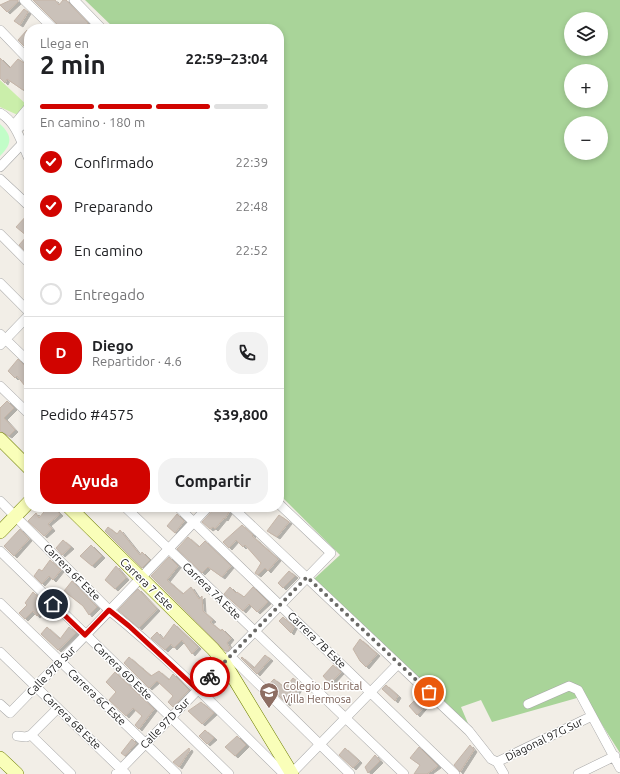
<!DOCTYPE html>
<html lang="es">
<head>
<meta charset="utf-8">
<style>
  :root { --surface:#fff; --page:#f2f2f2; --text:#202124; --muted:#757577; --line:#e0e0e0; --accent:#d10400 }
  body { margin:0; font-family:Ubuntu,sans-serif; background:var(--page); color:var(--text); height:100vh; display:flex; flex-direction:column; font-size:15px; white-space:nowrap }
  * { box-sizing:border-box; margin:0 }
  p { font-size:13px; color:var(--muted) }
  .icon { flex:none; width:22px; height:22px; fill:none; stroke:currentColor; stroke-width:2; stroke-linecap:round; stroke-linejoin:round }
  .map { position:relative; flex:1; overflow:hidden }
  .drawer { position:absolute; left:24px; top:24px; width:260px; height:488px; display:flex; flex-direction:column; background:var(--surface); border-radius:16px; box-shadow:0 2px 6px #0003 }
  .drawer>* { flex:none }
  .fabs { position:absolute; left:564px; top:12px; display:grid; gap:8px }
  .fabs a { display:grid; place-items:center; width:44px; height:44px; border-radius:50%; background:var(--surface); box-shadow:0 2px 6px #0003; font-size:20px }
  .pin { position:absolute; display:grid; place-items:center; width:34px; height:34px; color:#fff; margin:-17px; border:2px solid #fff; border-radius:50%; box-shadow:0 1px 4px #0007 }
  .courier { position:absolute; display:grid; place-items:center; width:40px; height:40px; margin:-20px; border:3px solid #d10400; border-radius:50%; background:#fff; color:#222; box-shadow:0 1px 5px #0007 }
  .head em { font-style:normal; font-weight:700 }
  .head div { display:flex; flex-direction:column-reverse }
  .head { display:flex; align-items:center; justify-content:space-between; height:68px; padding:0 16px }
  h1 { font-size:26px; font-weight:700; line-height:30px }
  .bar { display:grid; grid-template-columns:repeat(4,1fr); gap:6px 4px; align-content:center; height:48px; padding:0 16px }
  .bar i { height:5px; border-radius:3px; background:var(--line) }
  .bar .selected { background:var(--accent) }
  .bar p { grid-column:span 4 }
  .line { display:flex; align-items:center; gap:10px; padding:0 16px; border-top:1px solid var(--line) }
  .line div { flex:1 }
  .round { display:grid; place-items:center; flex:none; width:42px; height:42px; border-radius:16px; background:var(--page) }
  ol { padding:0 16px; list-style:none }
  li { display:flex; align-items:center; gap:12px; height:44px }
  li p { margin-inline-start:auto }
  li .icon { padding:4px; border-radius:50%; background:var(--accent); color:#fff; stroke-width:4 }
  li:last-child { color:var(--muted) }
  li i { width:22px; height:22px; border:2px solid var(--line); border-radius:50% }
  .cta { display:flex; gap:8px; margin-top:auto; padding:8px 16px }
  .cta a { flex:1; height:46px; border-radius:16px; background:var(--accent); color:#fff; font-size:16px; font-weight:700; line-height:46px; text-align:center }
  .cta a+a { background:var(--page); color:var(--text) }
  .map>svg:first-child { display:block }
  .grass { fill:#caeeaa }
  .forest { fill:#a9d499; fill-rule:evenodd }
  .park { fill:#c2fdc8 }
  .building { fill:#cac1b9; stroke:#c5b5a8; filter:url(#shadow) }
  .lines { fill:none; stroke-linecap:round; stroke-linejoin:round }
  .street-casing { stroke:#a8a8a8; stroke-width:10 }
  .secondary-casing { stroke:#6f7f00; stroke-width:14 }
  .street { stroke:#fff; stroke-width:9 }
  .secondary { stroke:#f9feb9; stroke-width:13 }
  .done { stroke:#6a6966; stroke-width:4; stroke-dasharray:0 7.2 }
  .route { stroke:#d10400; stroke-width:5 }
  .labels { text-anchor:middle; stroke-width:3; stroke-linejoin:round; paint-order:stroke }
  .street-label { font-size:11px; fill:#212121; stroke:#fff }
  .education-label { font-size:11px; fill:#785e54; stroke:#fff; text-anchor:start }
</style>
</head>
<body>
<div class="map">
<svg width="620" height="774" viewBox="0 0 620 774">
  <defs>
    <filter id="shadow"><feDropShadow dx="3" dy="2" stdDeviation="0" flood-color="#0004"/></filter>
  </defs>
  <rect width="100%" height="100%" fill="#f2eee7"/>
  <path class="grass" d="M0,80L28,106L20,116L0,107Z"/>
  <path class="forest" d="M85,0H620V753L584,696L492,722L481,700L461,707L470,728L314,579L340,555L279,494V29H115ZM571,19H601V49H571ZM571,71H601V101H571ZM571,123H601V153H571Z"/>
  <path class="park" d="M0,124C13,136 12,144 0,156Z"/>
  <path class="building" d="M11,0H18V2L7,12L0,5Z
    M33,0H55L59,5L63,0H66L88,23L82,29H75L69,24L64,29H60L58,25Z
    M24,9L28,12L20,25L14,21Z
    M27,30L29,40V51L18,40Z
    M0,58L10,68L18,59L29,66V84L23,90L7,79L5,83L0,78Z
    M29,213V255L19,245L27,236L16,227Z
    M18,359L29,370V391L17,376L15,378L8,371Z
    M7,401L14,408L4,418L15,430L9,436L0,431V408Z
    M48,507H53L60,514L48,524L52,529L44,536L28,521L36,513L39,518Z
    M216,507H223L229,512L225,519L224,518L215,529L213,527L210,529L202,522Z
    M177,514L184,521L175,533L167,526Z
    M279,515L289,522L277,537L267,531Z
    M242,525L253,535L252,536L278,559L268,571L265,568L258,575L255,573L261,563L245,545L243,547L236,540L229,548L223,542Z
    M108,527L117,534L120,530L140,555L142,552L150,560L142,568L105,531Z
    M20,529L29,539L14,556L4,546Z
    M188,537L199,547L205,541L231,566L222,577L208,567L202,573L177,549Z
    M63,540L71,547L62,555L56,548Z
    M91,545L102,556L92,566L80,556Z
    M169,557L178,566L167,580L183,594L191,587L199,599L202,596L203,611L213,620L210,622L221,631L222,629L231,638L227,643L230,648L228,651H225L151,576Z
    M50,560L61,570L53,580L49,576L42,584L34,576L39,569L42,571Z
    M116,566L126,578L115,589L105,580Z
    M289,571L295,576L283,588L278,583Z
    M72,581L97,607L89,615L83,606L64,591Z
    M230,587L236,593L237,592L244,597L253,587L268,602L257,612L249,604L243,611L224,594Z
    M138,589L157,609L139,628L118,610Z
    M33,592L48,606L37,616L33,611L25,619L19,613L27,605L25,603Z
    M283,617L294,627L291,633L279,621Z
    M174,624L198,647L192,654L182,640L174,648L171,644L165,650L151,638L157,632L163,639Z
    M47,627L60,639L69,627L76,633L58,650L41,634Z
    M360,639L377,654L366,667L360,661L353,649Z
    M265,655L270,659L257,674L241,658L242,657L254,668Z
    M129,657L151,676L159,671L169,680L173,674L189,690L173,707L168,702L173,696L157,681L149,688L124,663Z
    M333,665L341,672L330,684L323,676Z
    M115,672L154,709L139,729L135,725L142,716L133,708L126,716L109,700L116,692L106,682Z
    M293,678L302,685L287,704L268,685L274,679L285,688Z
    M386,685L398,696L395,701L382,689Z
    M419,696L427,703L417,715L409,706Z
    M201,702L214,713L202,724L188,711Z
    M205,730L214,738L207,744L199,736Z
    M237,736L246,745L235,756L225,747Z
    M132,739L136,743L125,756L121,753Z
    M470,745L474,750L460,772L454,765Z
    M419,747L438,766L427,774H414L420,765L410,758Z
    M189,748L190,750L179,767L173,762Z
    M345,748L359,761L353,768L339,755Z
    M375,755L380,761L368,773L365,767Z"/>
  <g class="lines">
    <g class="street-casing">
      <path id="street" d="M24,0L54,29
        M74,0L102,29
        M0,30L29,60
        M0,113C17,123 21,142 29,159
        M14,125L29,107
        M16,130L29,120
        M0,167L22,144
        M0,179L29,206
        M0,234L29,263
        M0,283L29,312
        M0,334L29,362
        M0,345L29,315
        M0,386L29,414
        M0,501L109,610C171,660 227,718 284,774
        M125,507L404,774
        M178,507L455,774
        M232,507L469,731L491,759L497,762L504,774
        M0,551L229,774
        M0,603L177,774
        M0,652L126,774
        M230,656L350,774
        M0,704L10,713C76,645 143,577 208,507
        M528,704L569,686L578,690L620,768
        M31,735L58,708
        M17,736L26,737L31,735L71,774
        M497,762L592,716
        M116,774L331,553L279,504
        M291,774L398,664
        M578,774L615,756"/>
    </g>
    <g class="secondary-casing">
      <path id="secondary" d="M0,439L29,468
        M69,507L213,649L224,662L292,774
        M0,532L29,502
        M0,758L17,774"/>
    </g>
    <use href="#street" class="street"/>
    <use href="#secondary" class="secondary"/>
  </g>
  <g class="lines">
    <path class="done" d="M210,677L307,577L429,692"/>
    <path class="route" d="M53,604L85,635L109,610L129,626L198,690L210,677"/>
  </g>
  <defs>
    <g id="school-pin" transform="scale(1)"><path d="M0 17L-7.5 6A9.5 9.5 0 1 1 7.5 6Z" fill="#8d6e63" stroke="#fff"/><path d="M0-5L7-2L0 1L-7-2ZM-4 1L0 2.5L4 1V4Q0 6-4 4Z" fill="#fff"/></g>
  </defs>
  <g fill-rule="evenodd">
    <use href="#school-pin" x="269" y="692"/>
  </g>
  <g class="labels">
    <g class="street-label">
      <text transform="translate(72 572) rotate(45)" y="4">Carrera 6F Este</text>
      <text transform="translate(147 584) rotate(44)" y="4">Carrera 7 Este</text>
      <text transform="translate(212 591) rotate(44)" y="4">Carrera 7A Este</text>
      <text transform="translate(317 640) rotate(44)" y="4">Carrera 7B Este</text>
      <text transform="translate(51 671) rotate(-46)" y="4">Calle 97B Sur</text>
      <text transform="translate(123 671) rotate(44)" y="4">Carrera 6D Este</text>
      <text transform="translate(97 697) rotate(44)" y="4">Carrera 6C Este</text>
      <text transform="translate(72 721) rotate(44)" y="4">Carrera 6B Este</text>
      <text transform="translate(165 723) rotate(-46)" y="4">Calle 97D Sur</text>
      <text transform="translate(544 739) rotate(-26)" y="4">Diagonal 97G Sur</text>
    </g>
    <g class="education-label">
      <text x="283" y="690">Colegio Distrital<tspan x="283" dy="13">Villa Hermosa</tspan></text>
    </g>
  </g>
</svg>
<div class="fabs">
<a><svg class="icon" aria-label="layers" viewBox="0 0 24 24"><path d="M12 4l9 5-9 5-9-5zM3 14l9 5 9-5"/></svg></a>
<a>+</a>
<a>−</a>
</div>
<div class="pin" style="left:429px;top:692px;background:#ea580c"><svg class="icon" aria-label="bag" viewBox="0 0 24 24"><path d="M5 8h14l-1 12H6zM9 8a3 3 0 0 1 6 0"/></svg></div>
<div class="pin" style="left:53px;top:604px;background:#1f2937"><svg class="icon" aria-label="home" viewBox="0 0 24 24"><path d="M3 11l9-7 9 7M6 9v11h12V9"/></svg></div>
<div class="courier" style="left:210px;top:677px"><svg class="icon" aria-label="bike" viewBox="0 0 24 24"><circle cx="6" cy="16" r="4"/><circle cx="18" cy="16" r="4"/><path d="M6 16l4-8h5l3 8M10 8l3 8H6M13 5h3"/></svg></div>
<section class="drawer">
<div class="head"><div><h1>2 min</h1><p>Llega en</p></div><em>22:59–23:04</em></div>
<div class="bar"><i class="selected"></i><i class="selected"></i><i class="selected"></i><i></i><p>En camino · 180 m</p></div>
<ol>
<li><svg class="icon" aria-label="check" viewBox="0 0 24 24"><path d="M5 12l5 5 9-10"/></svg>Confirmado<p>22:39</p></li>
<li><svg class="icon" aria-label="check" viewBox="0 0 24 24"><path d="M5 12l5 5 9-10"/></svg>Preparando<p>22:48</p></li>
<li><svg class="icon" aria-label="check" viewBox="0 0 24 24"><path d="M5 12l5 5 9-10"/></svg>En camino<p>22:52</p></li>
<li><i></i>Entregado</li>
</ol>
<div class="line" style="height:72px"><b class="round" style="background:var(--accent);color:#fff">D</b><div><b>Diego</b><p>Repartidor · 4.6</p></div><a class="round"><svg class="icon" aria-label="phone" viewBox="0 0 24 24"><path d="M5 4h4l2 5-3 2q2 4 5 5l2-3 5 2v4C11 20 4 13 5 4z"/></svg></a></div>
<div class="line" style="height:52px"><div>Pedido #4575</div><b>$39,800</b></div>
<div class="cta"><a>Ayuda</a><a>Compartir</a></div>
</section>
</div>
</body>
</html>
